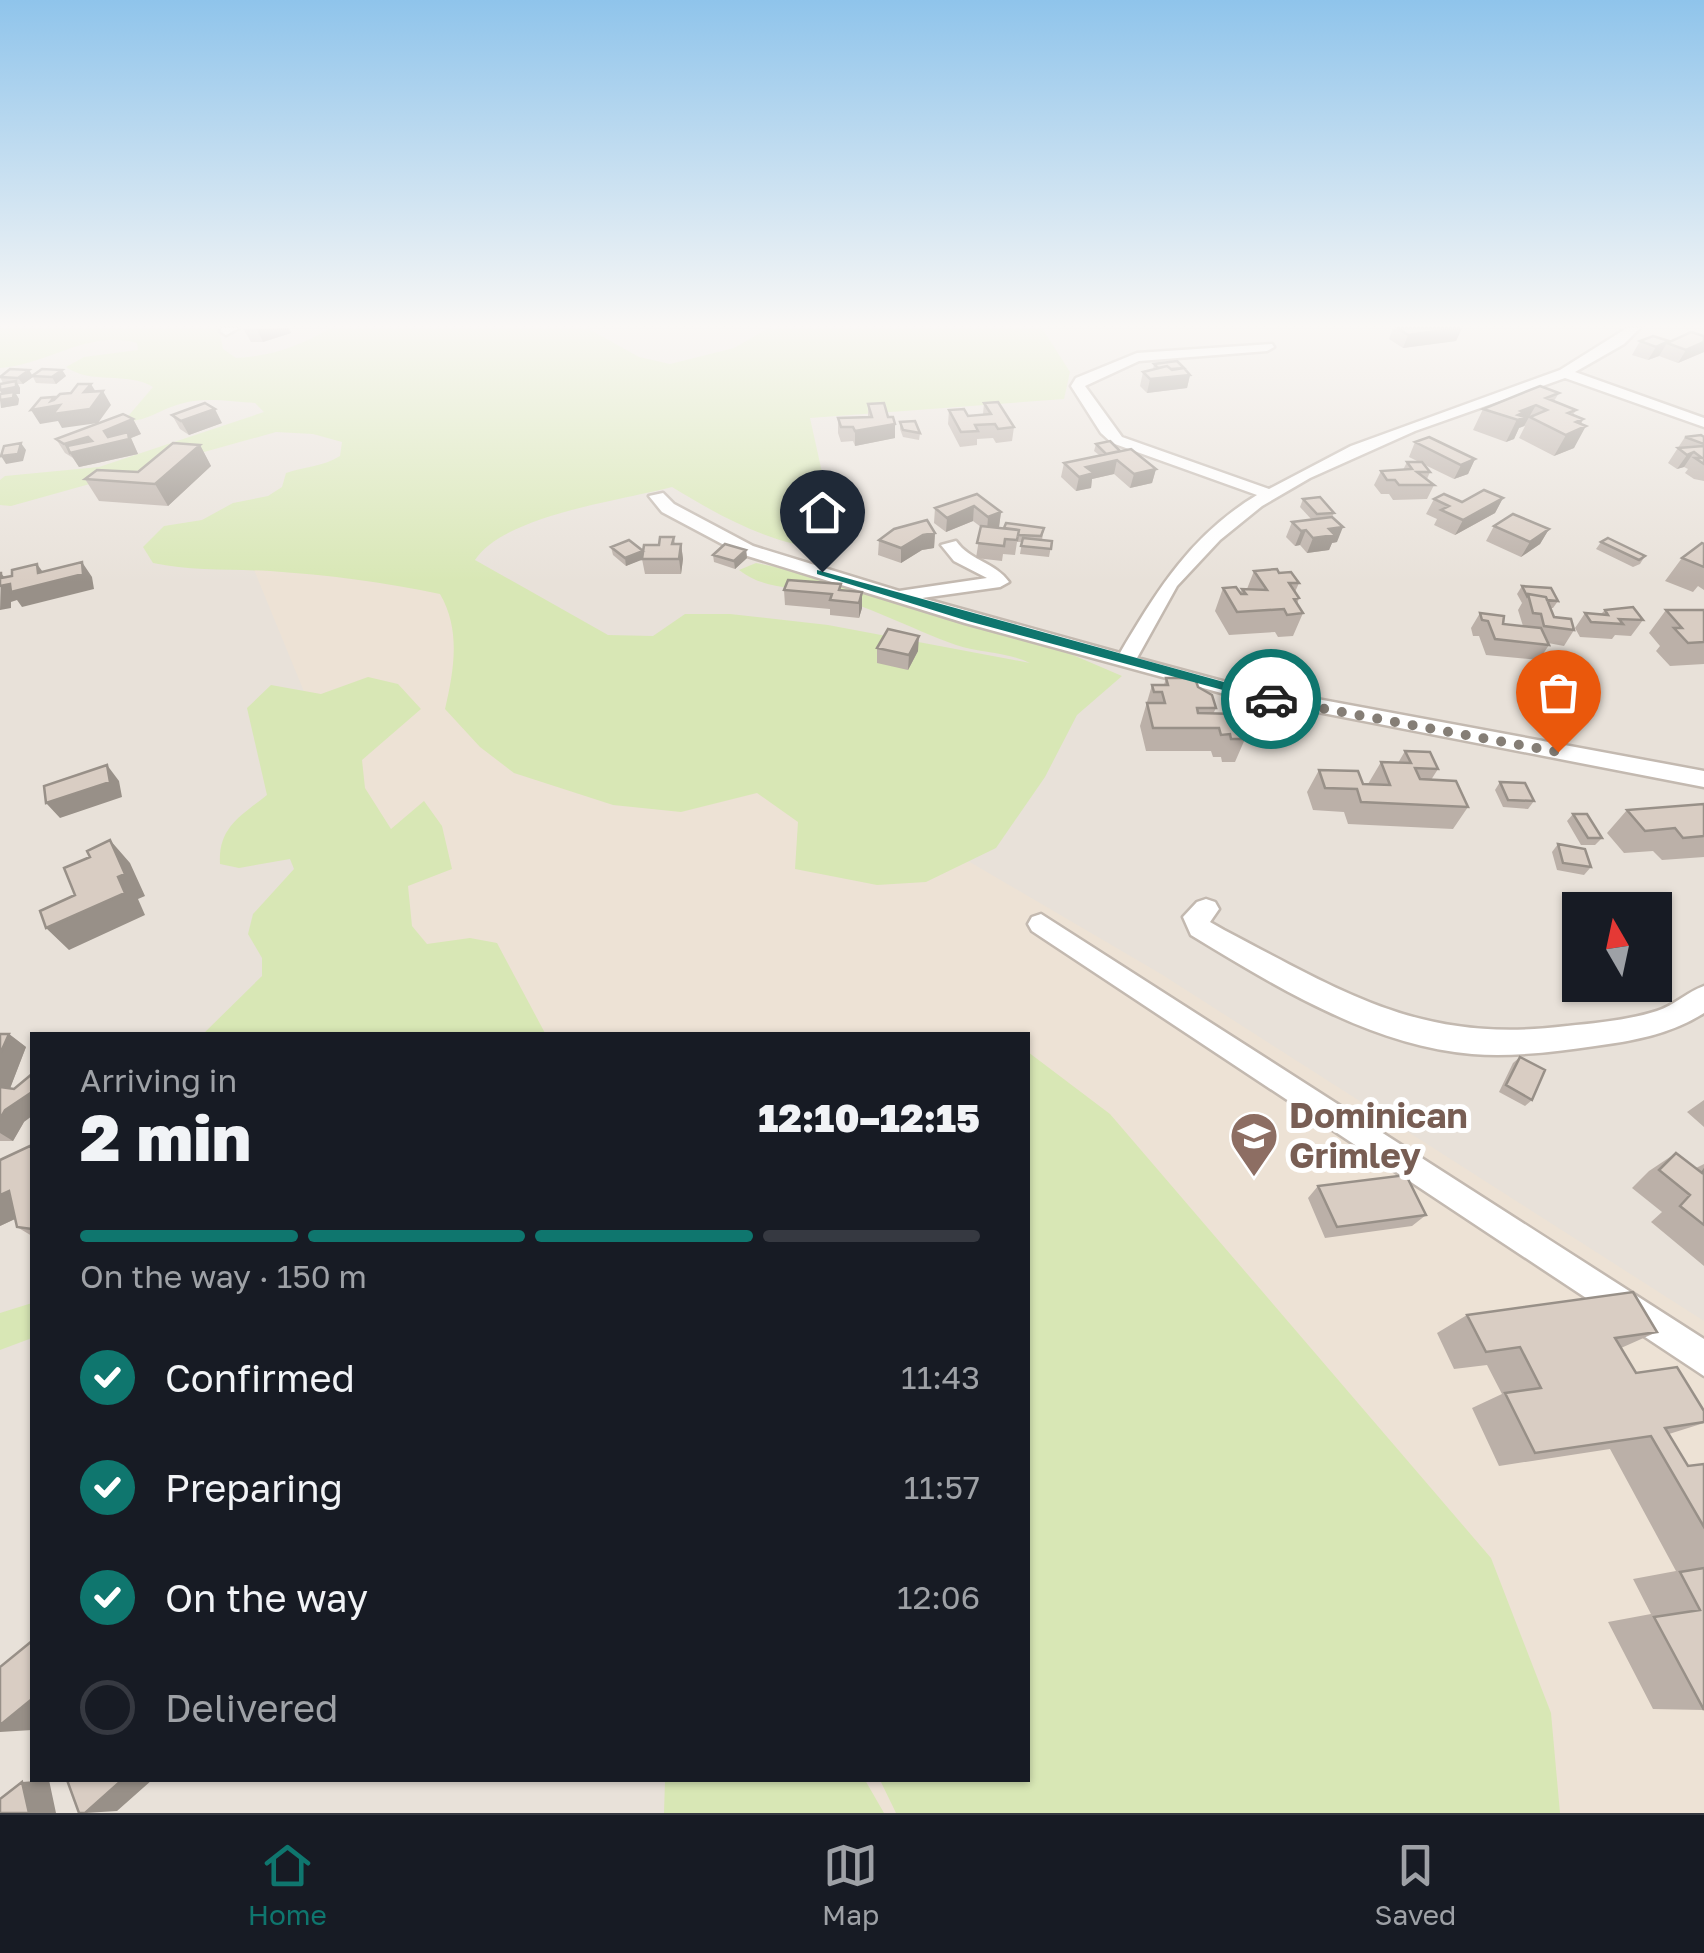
<!DOCTYPE html>
<html lang="en">
<head>
<meta charset="utf-8">
<style>
  :root { --surface:#171b24; --page:#242831; --text:#f1f3f6; --muted:#9ea1a6; --line:#363941; --accent:#0f766e }
  body { margin:0; font-family:"Golos Text",sans-serif; background:var(--page); color:var(--text); height:100vh; display:flex; flex-direction:column; font-size:38px; white-space:nowrap }
  * { box-sizing:border-box; margin:0 }
  p { font-size:32px; color:var(--muted) }
  .icon { flex:none; width:55px; height:55px; fill:none; stroke:currentColor; stroke-width:2; stroke-linecap:round; stroke-linejoin:round }
  .map { position:relative; flex:1; overflow:hidden }
  .sheet { position:absolute; left:30px; top:1032px; width:1000px; height:750px; display:flex; flex-direction:column; background:var(--surface); border-radius:0px; box-shadow:0 2px 8px #0004 }
  .sheet>* { flex:none }
  .needle { width:65px; rotate:351deg }
  .fabs { position:absolute; left:1562px; top:892px; display:grid; gap:20px }
  .fabs a { display:grid; place-items:center; width:110px; height:110px; border-radius:0px; background:var(--surface); box-shadow:0 2px 8px #0004; font-size:50px }
  .pin { position:absolute; display:grid; place-items:center; width:85px; height:85px; color:#fff; margin:-102px -42px; border-radius:50% 50% 50% 0; rotate:-45deg; box-shadow:0 0 10px #0007 }
  .pin .icon { rotate:45deg }
  .courier { position:absolute; display:grid; place-items:center; width:100px; height:100px; margin:-50px; border:8px solid #0f766e; border-radius:50%; background:#fff; color:#222; box-shadow:0 2px 12px #0007 }
  .overview em { font-style:normal; font-weight:800 }
  .overview div { display:flex; flex-direction:column-reverse }
  .overview { display:flex; align-items:center; justify-content:space-between; height:170px; padding:0 50px }
  h1 { font-size:65px; font-weight:800; line-height:75px }
  .bar { display:grid; grid-template-columns:repeat(4,1fr); gap:15px 10px; align-content:center; height:120px; padding:0 50px }
  .bar i { height:12px; border-radius:8px; background:var(--line) }
  .bar .active { background:var(--accent) }
  .bar p { grid-column:span 4 }
  ol { padding:0 50px; list-style:none }
  li { display:flex; align-items:center; gap:30px; height:110px }
  li p { margin-inline-start:auto }
  li .icon { padding:10px; border-radius:50%; background:var(--accent); color:#fff; stroke-width:4 }
  li:last-child { color:var(--muted) }
  li i { width:55px; height:55px; border:5px solid var(--line); border-radius:50% }
  .dock { display:flex; justify-content:space-around; align-items:center; height:140px; border-top:2px solid var(--line); background:var(--surface); font-size:28px; color:var(--muted) }
  .dock a { display:grid; justify-items:center; gap:5px }
  .dock .active { color:var(--accent) }
  .map>svg:first-child { display:block }
  .residential { fill:#e8e1d9; fill-rule:evenodd }
  .education { fill:#ede2d5 }
  .green { fill:#d8e7b5 }
  .lines { fill:none; stroke-linecap:round; stroke-linejoin:round }
  .minor-casing { stroke:#c3b9b0; stroke-width:5 }
  .minor { fill:#fff; fill-rule:evenodd }
  .wall { fill:#bbb0a8 }
  .shaded-wall { fill:#989088 }
  .building { fill:#d9cdc3; stroke:#989088; stroke-width:2.5 }
  .route { fill:#0f766e }
  .done { stroke:#857e76; stroke-width:10; stroke-dasharray:0 18 }
  .labels { text-anchor:middle; stroke-width:10; stroke-linejoin:round; paint-order:stroke }
  .education-label { font-size:35px; font-weight:bold; fill:#785e54; stroke:#fff; text-anchor:start }
</style>
</head>
<body>
<div class="map">
<svg width="1704" height="1813" viewBox="0 0 1704 1813">
  <rect width="100%" height="100%" fill="#f5f0ea"/>
  <path class="residential" d="M0,328H1704V1813H0ZM1580,910H1655V985H1580ZM32,1035H1028V1780H32Z"/>
  <path class="education" d="M241,538L471,570L1161,974L1704,1321V1813H814L798,1780H1028V1035H445Z"/>
  <path class="green" d="M0,328H219L223,349L236,358C271,356 299,347 330,328H587L639,357L670,364L734,348L769,328H1042L1070,372L1064,399L810,418L825,486L820,516L821,549C764,541 720,516 672,487C619,501 505,515 475,560L608,635L653,636L685,614H730L828,625L1030,663C1007,652 980,653 956,645C909,628 868,605 819,593C790,586 763,589 739,570L756,563L821,576L1031,637L1122,676L1077,715L1045,777L996,848L926,882L877,885L795,869L798,822L757,793L681,812L613,805L514,773L480,747L445,709C454,670 461,630 440,594C384,582 327,575 270,571C231,569 191,571 153,563L143,547L164,526L202,520L233,503L268,496L282,487L286,473C306,466 323,467 340,456L342,442L313,434L276,432L11,506L0,505V480L5,476L99,467L264,412L255,403C234,402 205,397 184,403C161,408 149,422 124,421L153,387C127,371 91,385 66,367L84,357L138,350L137,343C89,329 47,365 0,368Z
    M368,677L398,684L421,709L362,760L365,788L391,829L424,801L442,826L452,869L408,886L412,926L427,944L470,938L497,943L546,1035H202L262,976V958L248,934L253,914L294,869L290,859L239,868L220,864C218,827 241,816 267,795L247,708L271,685L321,694Z
    M1028,1052L1110,1114L1491,1558L1551,1713L1560,1813H896L880,1780H1028Z
    M32,1303V1338L0,1350V1313Z
    M665,1780H865L884,1813H664Z"/>
  <g class="lines">
    <g class="minor-casing">
      <path id="minor" d="M222,328H239L226,335L220,331Z
        M1627,328H1640L1624,344L1575,372L1704,418V427L1565,378L1415,431L1310,478L1262,506L1220,540L1177,586L1137,658L1226,682L1704,771V787L1225,694L965,623L741,554L662,512L649,496L663,493L674,504L753,546L899,591L987,578L954,561L941,545L956,541C970,561 995,562 1009,582L1000,587L922,598L1120,653C1158,589 1191,535 1257,495L1112,443L1101,433L1071,386L1076,378L1137,353L1272,344L1274,347L1267,351L1139,361L1085,386L1122,437L1269,489L1351,446L1560,370Z
        M1206,899L1215,902L1219,909L1210,922L1224,930C1347,994 1422,1044 1567,1026C1597,1023 1629,1020 1657,1011C1675,1005 1687,992 1704,986V1013C1671,1034 1633,1041 1595,1046C1554,1052 1513,1057 1472,1054C1372,1046 1275,986 1191,935L1183,917L1197,902Z
        M1041,914L1704,1339V1376L1032,931L1028,924L1032,917Z"/>
    </g>
    <use href="#minor" class="minor"/>
  </g>
  <path class="wall" d="M243,328H289L291,333L263,342H251Z
    M1393,328H1462L1456,341L1403,348L1389,339Z
    M1653,336L1704,352L1678,363L1659,356L1648,360L1632,355L1640,341Z
    M1154,364L1190,375L1187,388L1147,393L1140,386L1143,372L1153,369Z
    M29,370L33,376L62,370L66,376L56,384L36,383L33,377L23,384H18L20,388V394H16L19,399L18,405L1,408L2,394L0,391V384L3,383L0,377Z
    M1559,393L1554,401L1576,410L1573,415L1583,419L1574,448L1554,456L1519,438L1525,426L1519,428L1514,439L1506,442L1473,430L1483,409Z
    M984,403L1014,427L1012,441L996,443L993,438L977,439V445L960,447L948,424L949,410L968,416L983,414Z
    M868,404L895,438L855,446L853,441L841,442L838,433V418L868,417Z
    M172,415L222,423L189,435L180,429Z
    M133,419L141,434L131,438L138,454L79,467L73,458L65,453L56,439Z
    M900,422L920,433L919,440L903,437L900,429Z
    M1685,437H1704V481L1694,479L1685,473L1688,469L1684,467L1677,469L1668,463Z
    M1415,442L1475,459L1468,474L1454,479L1423,464L1430,472L1427,479L1434,485L1427,499L1393,500L1389,494H1381L1374,485L1381,471L1403,470L1407,462H1419L1409,457Z
    M1096,444L1120,451L1156,469L1152,483L1130,488L1114,474L1092,479L1091,488L1076,491L1061,477L1064,463L1099,455L1094,451Z
    M200,445L211,466L168,506L99,501L85,479L138,472Z
    M977,494L1001,512L999,527L998,528H1044L1042,540L1052,541L1049,557L1020,554L1022,542H1017L1015,555L1003,554L1002,561L976,558L981,527L973,521L946,532L934,523L935,508Z
    M1503,498L1495,513L1455,535L1434,525L1437,519L1426,514L1434,499L1462,502Z
    M1303,499L1334,513L1332,517L1337,542L1332,543L1329,550L1307,553L1300,545L1295,546L1286,537L1292,522L1312,520L1300,507Z
    M1494,526L1549,529L1540,544L1521,557L1486,541Z
    M935,533L934,548L922,550L901,563L878,555L879,540Z
    M674,537L675,544H681L683,559L681,574H645L642,559L626,566L613,555L611,547L643,551Z
    M1601,542L1645,556L1640,564L1633,567L1596,549Z
    M1704,544V590L1698,586L1693,592L1665,581L1682,558Z
    M746,550L747,558L735,569L714,562L713,555Z
    M1254,571L1299,583L1295,592L1299,598L1297,604L1303,613L1293,636L1278,637L1275,632L1229,635L1215,611L1223,588L1240,594L1242,589H1247Z
    M1522,586L1558,601L1553,608H1551L1554,617L1574,630L1564,646L1548,643L1549,645L1539,660L1486,655L1479,636H1473L1471,628L1480,613L1503,624L1523,626L1518,610L1522,603L1517,594Z
    M784,590L862,592V608L859,618L830,615V609L785,605Z
    M1605,610L1643,620L1631,636L1615,635L1612,639L1580,637L1575,628L1585,613L1601,614Z
    M1666,610H1704V664L1670,666L1656,651L1660,646L1649,633Z
    M877,648L918,651L908,670L877,663Z
    M1166,678L1198,687L1216,708L1213,714L1245,739L1235,762H1222L1221,757H1213L1211,751H1146L1140,726L1152,685H1164Z
    M1405,751L1438,769L1431,780L1468,807L1453,829L1348,824L1344,812L1313,810L1307,792L1319,770L1363,784H1368L1381,762L1398,763Z
    M1500,782L1534,801L1528,809L1503,807L1495,790Z
    M1704,804V857L1662,860L1653,851L1624,853L1607,833L1627,810Z
    M1573,814L1602,838L1595,845H1581L1567,821Z
    M1558,844L1591,867L1584,875L1557,870L1552,852Z
    M0,1034H9L26,1047L10,1088L24,1122L13,1141H0Z
    M1520,1057L1532,1100L1525,1106L1499,1092L1513,1063Z
    M1704,1100V1127L1687,1112Z
    M32,1145V1236L17,1227L15,1219L0,1226Z
    M1676,1153L1696,1168L1704,1164V1266L1651,1222L1662,1212L1632,1188L1649,1171Z
    M1318,1186L1426,1215L1412,1226L1325,1238L1308,1198Z
    M1467,1315L1657,1332L1621,1348L1636,1373L1704,1411V1423L1669,1434L1688,1466L1704,1464V1710L1653,1709L1608,1622L1651,1614L1633,1579L1676,1571L1610,1449L1499,1466L1472,1408L1502,1394L1487,1365L1454,1369L1437,1333Z"/>
  <path class="shaded-wall" d="M289,328L291,333L263,342L257,329Z
    M1462,328L1456,341L1403,348L1408,335Z
    M1704,342V352L1678,363L1686,350Z
    M1667,343L1659,356L1648,360L1656,347Z
    M29,370L33,377L23,384L18,378Z
    M62,370L66,376L56,384L52,377Z
    M1190,375L1187,388L1147,393L1150,379Z
    M16,381L20,388V394H16L19,399L18,405L1,408L0,400L4,397L0,390Z
    M91,384L99,397L103,391L111,405L98,423L62,428L58,421L40,424L31,410L51,401L54,397L64,412Z
    M1536,405L1524,426L1519,428L1514,439L1506,442L1521,411Z
    M215,409L222,423L189,435L181,421Z
    M133,419L141,434L131,438L138,454L79,467L64,444L88,437L94,447L104,431Z
    M1583,419L1577,430L1586,426L1574,448L1554,456L1566,435L1576,422Z
    M895,424V438L855,446V431Z
    M21,443L26,450L23,461L6,464L1,456Z
    M200,445L211,466L168,506L155,484Z
    M1694,452L1684,467L1677,469L1687,455Z
    M1475,459L1468,474L1454,479L1461,465Z
    M1117,460L1114,474L1092,479L1091,488L1076,491L1079,477L1086,467Z
    M1156,469L1152,483L1130,488L1134,474Z
    M1503,498L1495,513L1455,535L1463,520Z
    M974,506L973,521L946,532L947,518Z
    M1001,512L999,527L987,531L988,517Z
    M1343,527L1337,542L1332,543L1329,550L1307,553L1313,538L1329,529Z
    M1549,529L1540,544L1521,557L1530,542Z
    M1306,530L1300,545L1295,546L1301,531Z
    M935,533L934,548L922,550L901,563V548L923,535Z
    M681,544L683,559L681,574L679,559Z
    M746,550L747,558L735,569L734,561Z
    M643,551L644,559L626,566L625,558Z
    M82,562L92,577L94,589L22,607L17,600L11,602V608L0,610L1,573L15,591L38,573L37,564L48,579Z
    M862,592V608L859,618V603Z
    M919,636L918,651L908,670L909,655Z
    M107,765L119,781L122,797L60,818L46,803Z
    M110,840L130,863L145,896L138,899L145,915L69,950L46,928L118,877Z
    M9,1034L26,1047L6,1099L0,1095V1054Z
    M32,1092V1116L24,1122L13,1141L0,1133V1119L5,1110Z
    M9,1191L32,1211L0,1226V1195Z
    M32,1699V1730L0,1732V1725Z
    M49,1780L56,1813H29L22,1782Z
    M122,1780H152L117,1811L85,1813Z"/>
  <path class="building" d="M1398,328H1460L1408,335Z
    M1691,332L1704,336V342L1686,350L1667,343Z
    M1653,336L1669,341L1656,347L1640,341Z
    M1177,361L1184,368L1171,369L1167,366L1158,368L1154,364Z
    M1167,366L1172,370L1184,368L1190,375L1150,379L1143,372Z
    M10,369L29,370L18,378L0,377Z
    M42,369L62,370L52,377L32,376Z
    M16,381V387L0,390V384Z
    M78,384H91L84,392L103,391L90,409L53,414L60,405L31,410L41,398L54,397L51,401L54,400L60,394L71,393Z
    M1540,386L1559,393L1546,398L1576,410L1568,413L1583,419L1576,422L1586,426L1566,435L1530,417L1547,410L1536,405L1521,411L1524,412L1518,415L1525,417L1518,420L1483,409Z
    M14,392L13,398L0,400V394Z
    M998,402L1014,427L998,429L995,424L975,425L978,431L961,432L949,410L964,409L968,416L991,414L984,403Z
    M205,403L215,409L181,421L172,415Z
    M884,403L888,417H893L895,424L855,431L853,427H841L838,418L872,417L868,404Z
    M123,414L133,419L104,431L108,437L128,432L129,439L70,453L67,446L92,441L88,437L64,444L56,439Z
    M915,421L920,433L903,430L900,422Z
    M1701,435L1704,437V444L1685,437Z
    M1429,437L1475,459L1461,465L1415,442Z
    M1110,441L1120,451L1106,454L1096,444Z
    M21,443L18,454L1,456L4,446Z
    M173,443L200,445L155,484L85,479L97,470L138,472Z
    M1704,446V464L1695,458H1702L1694,452L1687,455L1678,448Z
    M1131,449L1156,469L1134,474L1117,460L1086,467L1094,473L1079,477L1064,463Z
    M1407,462H1422L1430,472H1417L1434,485H1399L1395,480H1387L1381,471L1412,469Z
    M1484,490L1503,498L1463,520L1441,510L1449,506L1434,499L1444,494L1462,502Z
    M977,494L1001,512L988,517L974,506L947,518L935,508Z
    M1320,497L1334,513L1317,514L1303,499Z
    M1513,514L1549,529L1530,542L1494,526Z
    M1332,517L1343,527L1329,529L1335,535L1313,538L1306,530L1301,531L1292,522Z
    M927,520L935,533L923,535L901,548L879,540L894,529Z
    M1006,523L1044,528L1041,536L1018,535L1019,530L1004,528Z
    M981,526L1019,530L1017,540L1005,539L1004,546L977,543Z
    M660,537H674L672,544H681L679,559H642L644,545H659Z
    M1023,538L1052,541L1051,549L1021,546Z
    M1608,538L1645,556L1639,560L1601,542Z
    M629,540L643,551L625,558L611,547Z
    M1702,543L1704,544V567L1682,558Z
    M725,544L746,550L734,561L713,555Z
    M82,562L83,574L11,592L10,584L0,586V573H1V578L12,576V570L37,564L38,573Z
    M1277,569L1279,573L1291,572L1299,583H1289L1299,598L1294,599L1303,613L1287,615L1284,609L1237,612L1223,588L1236,587L1241,594H1246L1242,589L1267,590L1254,571Z
    M788,580L841,584L839,590L862,592L859,603L830,600L832,594L784,590Z
    M1522,586L1551,588L1558,601L1547,600L1546,597L1528,594L1527,596Z
    M1528,594L1546,597L1554,617L1571,619L1574,630L1544,626L1541,614L1533,613Z
    M1633,607L1643,620L1619,619L1623,624L1591,622L1585,613L1608,615L1605,610Z
    M1666,610H1704V642L1688,643L1674,628H1682Z
    M1480,613L1504,616L1503,624L1541,628L1549,645L1495,639L1488,621L1482,620Z
    M888,629L919,636L909,655L877,648Z
    M1166,678H1195L1198,687L1212,695L1216,708H1197L1198,713L1236,714L1245,739H1231L1230,734L1221,735L1219,728H1153L1147,703H1165L1162,692H1154L1152,685H1168Z
    M1405,751L1430,752L1438,769L1415,768L1420,779L1456,781L1468,807L1361,802L1357,789L1325,788L1319,770L1358,771L1363,784L1390,785L1381,762L1411,763Z
    M107,765L110,782L46,803L44,786Z
    M1500,782L1525,783L1534,801L1508,800Z
    M1704,804V836L1683,838L1675,828L1645,831L1627,810Z
    M1573,814H1587L1602,838H1588Z
    M110,840L125,874L118,877L125,893L46,928L40,911L75,895L64,868L90,857L87,851Z
    M1558,844L1585,849L1591,867L1563,863Z
    M0,1034H9L0,1054Z
    M1520,1057L1545,1070L1532,1100L1506,1085Z
    M32,1074V1092L5,1110L0,1119V1087L14,1089Z
    M32,1145V1229L17,1227L9,1191L0,1195V1160Z
    M1676,1153L1702,1173L1704,1170V1225L1680,1206L1690,1195L1659,1170Z
    M1406,1175L1426,1215L1337,1227L1318,1186Z
    M1633,1292L1657,1332L1615,1338L1636,1373L1677,1367L1704,1411V1422L1665,1428L1688,1466L1704,1464V1527L1651,1436L1535,1453L1505,1393L1541,1388L1520,1347L1486,1352L1467,1315Z
    M1704,1568V1710L1654,1617L1700,1610L1680,1572Z
    M32,1641V1699L0,1725V1667Z
    M67,1780H122L85,1813H79Z
    M22,1782L29,1813H0V1799Z"/>
  <linearGradient id="sky" x2="0" y2="1"><stop stop-color="#8fc4eb"/><stop offset="0.56" stop-color="#faf8f6"/><stop offset="1" stop-color="#faf8f6" stop-opacity="0"/></linearGradient>
  <rect width="1704" height="582" fill="url(#sky)"/>
  <path class="route" d="M817,570L1275,696L1277,699L1271,703L968,621L817,574Z"/>
  <g class="lines">
    <path class="done" d="M1271,699L1558,752"/>
  </g>
  <defs>
    <g id="school-pin" transform="scale(2.5)"><path d="M0 17L-7.5 6A9.5 9.5 0 1 1 7.5 6Z" fill="#8d6e63" stroke="#fff"/><path d="M0-5L7-2L0 1L-7-2ZM-4 1L0 2.5L4 1V4Q0 6-4 4Z" fill="#fff"/></g>
  </defs>
  <g fill-rule="evenodd">
    <use href="#school-pin" x="1254" y="1136"/>
  </g>
  <g class="labels">
    <g class="education-label">
      <text x="1289" y="1128">Dominican<tspan x="1289" dy="40">Grimley</tspan></text>
    </g>
  </g>
</svg>
<div class="fabs">
<a><svg class="needle" viewBox="-14 -14 28 28"><path d="M0-13l5 13h-10z" fill="#e53935"/><path d="M0 13l5-13h-10z" fill="#9ea1a6"/></svg></a>
</div>
<div class="pin" style="left:1558px;top:752px;background:#ea580c"><svg class="icon" aria-label="bag" viewBox="0 0 24 24"><path d="M5 8h14l-1 12H6zM9 8a3 3 0 0 1 6 0"/></svg></div>
<div class="pin" style="left:822px;top:572px;background:#1f2937"><svg class="icon" aria-label="home" viewBox="0 0 24 24"><path d="M3 11l9-7 9 7M6 9v11h12V9"/></svg></div>
<div class="courier" style="left:1271px;top:699px"><svg class="icon" aria-label="car" viewBox="0 0 24 24"><path d="M5 17H2v-5l4-1 3-4h7l3 4 3 1v5h-3M9 17h6M6 11h13"/><circle cx="7" cy="17" r="2"/><circle cx="17" cy="17" r="2"/></svg></div>
<section class="sheet">
<div class="overview"><div><h1>2 min</h1><p>Arriving in</p></div><em>12:10–12:15</em></div>
<div class="bar"><i class="active"></i><i class="active"></i><i class="active"></i><i></i><p>On the way · 150 m</p></div>
<ol>
<li><svg class="icon" aria-label="check" viewBox="0 0 24 24"><path d="M5 12l5 5 9-10"/></svg>Confirmed<p>11:43</p></li>
<li><svg class="icon" aria-label="check" viewBox="0 0 24 24"><path d="M5 12l5 5 9-10"/></svg>Preparing<p>11:57</p></li>
<li><svg class="icon" aria-label="check" viewBox="0 0 24 24"><path d="M5 12l5 5 9-10"/></svg>On the way<p>12:06</p></li>
<li><i></i>Delivered</li>
</ol>
</section>
</div>
<nav class="dock">
<a class="active"><svg class="icon" aria-label="home" viewBox="0 0 24 24"><path d="M3 11l9-7 9 7M6 9v11h12V9"/></svg>Home</a>
<a><svg class="icon" aria-label="map" viewBox="0 0 24 24"><path d="M3 6l6-2 6 2 6-2v14l-6 2-6-2-6 2zM9 4v14M15 6v14"/></svg>Map</a>
<a><svg class="icon" aria-label="saved" viewBox="0 0 24 24"><path d="M7 4h10v16l-5-4-5 4z"/></svg>Saved</a>
</nav>
</body>
</html>
